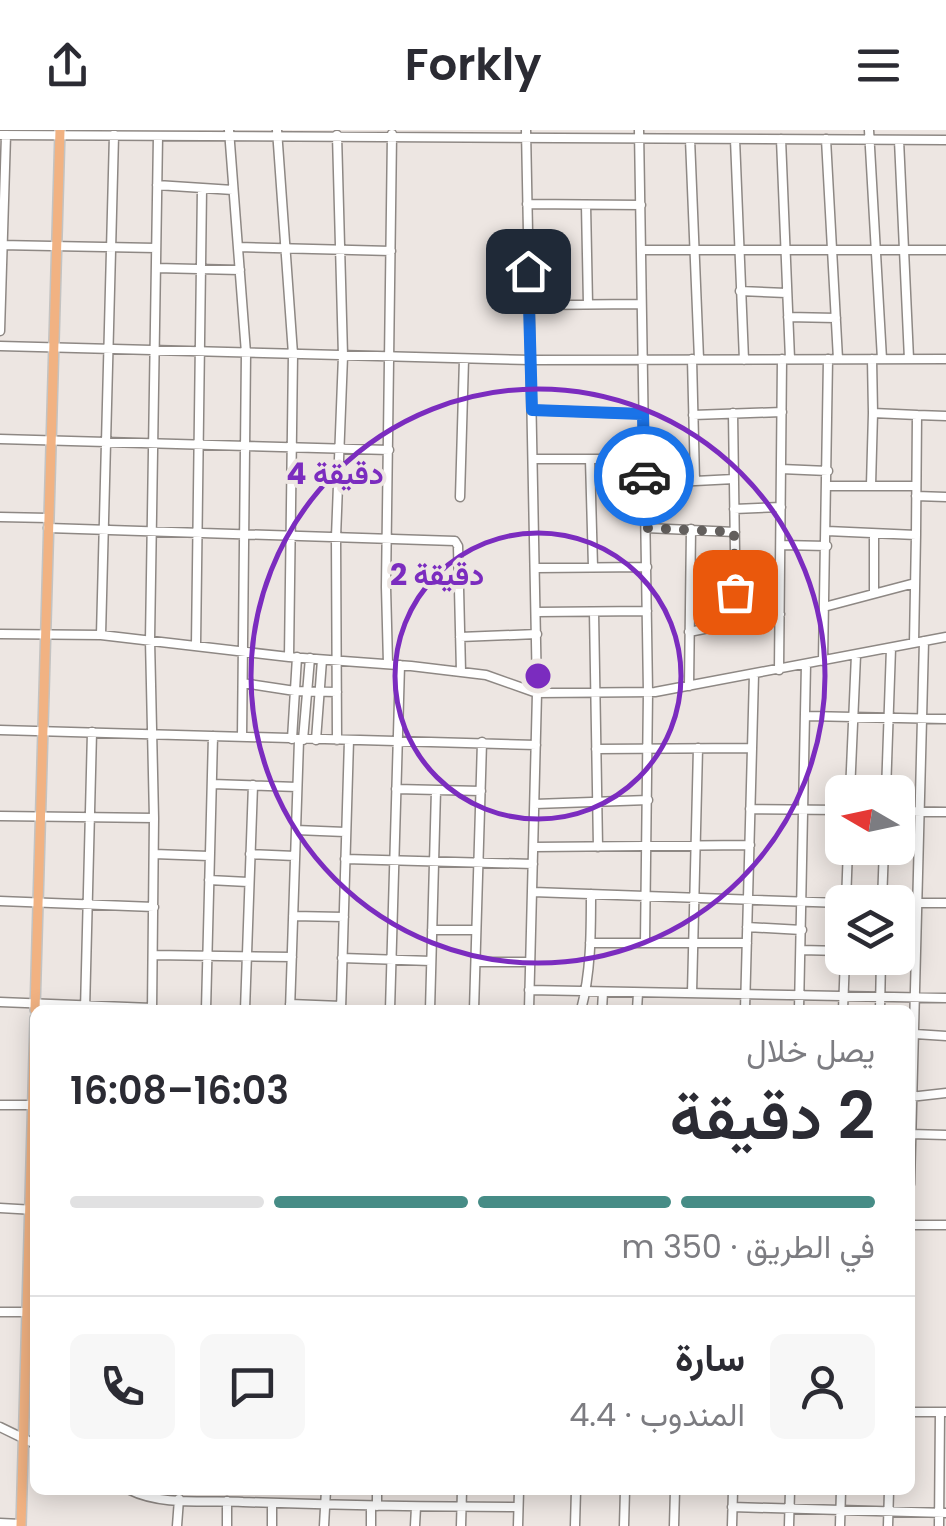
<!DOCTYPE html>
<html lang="ar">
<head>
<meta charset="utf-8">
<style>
  :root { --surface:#fff; --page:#f7f7f7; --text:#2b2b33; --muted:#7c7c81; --line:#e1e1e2; --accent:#468c86 }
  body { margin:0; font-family:Poppins,Vazirmatn,sans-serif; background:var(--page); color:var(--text); direction:rtl; height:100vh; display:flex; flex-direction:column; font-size:38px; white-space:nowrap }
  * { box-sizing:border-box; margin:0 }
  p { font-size:32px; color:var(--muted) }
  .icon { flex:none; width:55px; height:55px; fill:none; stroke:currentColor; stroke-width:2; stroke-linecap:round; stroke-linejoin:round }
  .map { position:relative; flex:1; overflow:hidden; direction:ltr }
  .panel { position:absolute; left:30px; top:875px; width:885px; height:490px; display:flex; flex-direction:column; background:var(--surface); border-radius:15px; box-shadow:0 5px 25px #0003; direction:rtl }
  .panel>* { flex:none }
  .needle { width:65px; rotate:279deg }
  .tools { position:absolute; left:825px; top:645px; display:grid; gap:20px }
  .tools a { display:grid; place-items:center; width:90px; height:90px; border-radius:15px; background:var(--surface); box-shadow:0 5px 25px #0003; font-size:50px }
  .pin { position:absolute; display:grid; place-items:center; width:85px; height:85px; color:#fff; margin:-42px; border-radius:20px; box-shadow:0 5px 15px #0006 }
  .courier { position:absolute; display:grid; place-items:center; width:100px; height:100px; margin:-50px; border:8px solid #1a73e8; border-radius:50%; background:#fff; color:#222; box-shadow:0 2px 12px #0007 }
  .headline em { font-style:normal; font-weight:600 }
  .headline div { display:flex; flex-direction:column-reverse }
  .headline { display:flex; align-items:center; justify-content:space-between; height:170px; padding:0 40px }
  h1 { font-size:65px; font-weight:600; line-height:75px }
  .bar { display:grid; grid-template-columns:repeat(4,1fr); gap:15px 10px; align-content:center; height:120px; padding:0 40px }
  .bar i { height:12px; border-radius:8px; background:var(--line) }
  .bar .on { background:var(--accent) }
  .bar p { grid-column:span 4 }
  .line { display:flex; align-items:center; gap:25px; padding:0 40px; border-top:2px solid var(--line) }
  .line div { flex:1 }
  .round { display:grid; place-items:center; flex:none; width:105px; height:105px; border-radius:15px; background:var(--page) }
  header { display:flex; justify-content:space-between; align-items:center; height:130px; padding:0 40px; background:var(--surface); font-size:45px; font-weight:600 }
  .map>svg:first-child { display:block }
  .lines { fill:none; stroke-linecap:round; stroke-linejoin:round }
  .minor-casing { stroke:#8e8884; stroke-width:11 }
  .major-casing { stroke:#c3c3c2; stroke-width:12 }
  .minor { stroke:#fff; stroke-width:8 }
  .major { stroke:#f1b282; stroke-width:9 }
  .done { stroke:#635f5d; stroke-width:10; stroke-dasharray:0 18 }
  .route { stroke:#1a73e8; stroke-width:12 }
  .ring { fill:none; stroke:#7b2cbf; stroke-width:5 }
  .centre { fill:#7b2cbf; stroke:#ede6e2; stroke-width:5 }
  .ring-label { font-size:30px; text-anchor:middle; font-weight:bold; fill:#7b2cbf; stroke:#ede6e2; stroke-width:8; stroke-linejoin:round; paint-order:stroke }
</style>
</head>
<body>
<header><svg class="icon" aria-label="menu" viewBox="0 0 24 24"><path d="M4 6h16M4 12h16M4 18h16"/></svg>Forkly<svg class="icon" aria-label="share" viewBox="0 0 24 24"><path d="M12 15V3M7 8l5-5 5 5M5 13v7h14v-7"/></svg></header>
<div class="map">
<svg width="946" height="1396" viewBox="0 0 946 1396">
  <rect width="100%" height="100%" fill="#ede6e2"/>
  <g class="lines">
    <g class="minor-casing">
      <path id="minor" d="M229,0L246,223L242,607
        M277,0L293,224L289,527
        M526,0L537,563L655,562L946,507
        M639,0L648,562L645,813
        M869,0L882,229
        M0,5L946,10
        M690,9L699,229
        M735,9L744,230
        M781,9L790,229
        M826,9L838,229
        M899,10L909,229
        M157,55L233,60
        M527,74L641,75
        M586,75L588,174
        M0,115L156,118
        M238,117L391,121
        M641,120H946
        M156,138L240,140
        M740,161L786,163
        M529,175L641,174
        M788,187L836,188
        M0,201L6,5
        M0,216L531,230L946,229
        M872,229L873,283L917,285L916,405
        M532,280L643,284
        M733,283L736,492
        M693,285L782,282
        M917,285L946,286
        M0,309L389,320
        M533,329H644
        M590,329L593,437
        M781,339L828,341
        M695,351L734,349
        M644,354L695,351L692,229
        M871,355L873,283
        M828,356H916
        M916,366L946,367
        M460,367L464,229
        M734,379L781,377
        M0,387L49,388
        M48,398L455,411L458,416L461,542
        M646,398L735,402
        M827,401L916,405L914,513
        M874,404V463
        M781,415L827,416
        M536,438L647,437
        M824,477L915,453
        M537,482L647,481
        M594,482L598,717
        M689,502L780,484
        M0,504L101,505L289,527L411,536L486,545L537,563L529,880
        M101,505L114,5
        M460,507L537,504
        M196,515L202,58
        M823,531L828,229
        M388,534L386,457L392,4
        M779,540L782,229
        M243,553L295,561L337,562
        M689,556L691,399
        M807,586L946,589
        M0,600L536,615
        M292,609L297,527
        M303,610L310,528
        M316,610L322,530
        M337,610L336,407L343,226L337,5
        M596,619L752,618
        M212,654L297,657
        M396,659L481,661
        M850,662L856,525
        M886,662L891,518
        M535,674L648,670
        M750,679L842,680
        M898,681L946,682
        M0,686L154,688
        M296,700L345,702
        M534,717L750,715
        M154,724L209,726
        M250,724L295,726
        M345,729L533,734
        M209,750L248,752
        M533,762L842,773
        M0,771L154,777
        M846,772L848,718
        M882,772L884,718
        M898,773H946
        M293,786L344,787
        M747,797L802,800
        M432,800H476
        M590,813H747
        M801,820L842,821
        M153,825L292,827
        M342,828L431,831
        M476,832H530
        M529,860L946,868
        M692,863L698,618
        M0,872L152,878
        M290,874L341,876
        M85,880L92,602
        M152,880L154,688L150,510L158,6
        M206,880L213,606
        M245,880L253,655
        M290,880L299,610
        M341,880L349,610
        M390,880L400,535
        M430,880L436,660
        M474,880L482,612
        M581,880C591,842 591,803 591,764
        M602,880L603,862
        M637,880L638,863
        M745,880L754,544
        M799,880L806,534
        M843,880L845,828
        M880,880L881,828
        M915,904L946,906
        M910,967L946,963
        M0,975H35
        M910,1004L946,1005
        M910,1054L924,511
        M0,1078L35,1080
        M910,1095H946
        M0,1182H35
        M910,1282H946
        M0,1297L35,1314
        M130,1360C162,1376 207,1370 243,1372C335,1375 426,1377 518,1377
        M377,1376V1360
        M732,1377L946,1383
        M0,1393L21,1394
        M177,1396L179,1369
        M227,1396V1371
        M272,1396V1373
        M324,1396L326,1360
        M371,1396V1376
        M415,1396L416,1377
        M461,1396L462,1360
        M518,1396L519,1360
        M575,1396L576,1360
        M624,1396L625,1360
        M674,1396L675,1360
        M732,1396L733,1360
        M789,1396L790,1360
        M840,1396L841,1360
        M888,1396L889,1360
        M939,1396L940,1282"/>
    </g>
    <g class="major-casing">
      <path id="major" d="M35,880L60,0
        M21,1396L35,888"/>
    </g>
    <use href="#minor" class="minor"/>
    <use href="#major" class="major"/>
  </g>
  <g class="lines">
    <path class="done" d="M644,346L646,398L734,402L735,462"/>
    <path class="route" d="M528,141L532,280L643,284L644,346"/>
  </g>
  <g class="ring">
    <circle cx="538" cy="546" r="143"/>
    <circle cx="538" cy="546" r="287"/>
  </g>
  <circle cx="538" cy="546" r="15" class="centre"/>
  <g class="ring-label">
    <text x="335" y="354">4 دقيقة</text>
    <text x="437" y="455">2 دقيقة</text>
  </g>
</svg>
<div class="tools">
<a><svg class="needle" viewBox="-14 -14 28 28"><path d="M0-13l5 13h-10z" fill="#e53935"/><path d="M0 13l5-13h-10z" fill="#7c7c81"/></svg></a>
<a><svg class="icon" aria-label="layers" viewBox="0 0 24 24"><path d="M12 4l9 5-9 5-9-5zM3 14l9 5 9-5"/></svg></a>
</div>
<div class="pin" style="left:735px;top:462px;background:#ea580c"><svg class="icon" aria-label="bag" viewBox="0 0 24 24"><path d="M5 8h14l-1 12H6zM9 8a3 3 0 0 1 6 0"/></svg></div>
<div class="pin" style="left:528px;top:141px;background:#1f2937"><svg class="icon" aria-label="home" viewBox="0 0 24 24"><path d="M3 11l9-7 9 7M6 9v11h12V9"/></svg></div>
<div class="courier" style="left:644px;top:346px"><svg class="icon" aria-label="car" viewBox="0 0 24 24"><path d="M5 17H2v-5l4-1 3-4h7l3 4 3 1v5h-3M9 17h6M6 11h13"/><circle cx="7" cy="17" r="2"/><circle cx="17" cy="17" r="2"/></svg></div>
<section class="panel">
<div class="headline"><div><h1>2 دقيقة</h1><p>يصل خلال</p></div><em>16:03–16:08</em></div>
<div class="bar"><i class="on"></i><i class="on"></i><i class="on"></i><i></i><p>في الطريق · 350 m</p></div>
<div class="line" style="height:180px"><a class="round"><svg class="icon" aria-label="person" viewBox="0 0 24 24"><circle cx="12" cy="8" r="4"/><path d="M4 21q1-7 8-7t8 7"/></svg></a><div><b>سارة</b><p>المندوب · 4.4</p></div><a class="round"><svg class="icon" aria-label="chat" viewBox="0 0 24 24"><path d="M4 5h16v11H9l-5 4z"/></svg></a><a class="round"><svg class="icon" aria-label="phone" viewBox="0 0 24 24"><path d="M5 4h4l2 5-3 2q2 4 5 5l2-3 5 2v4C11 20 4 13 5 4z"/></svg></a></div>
</section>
</div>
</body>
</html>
